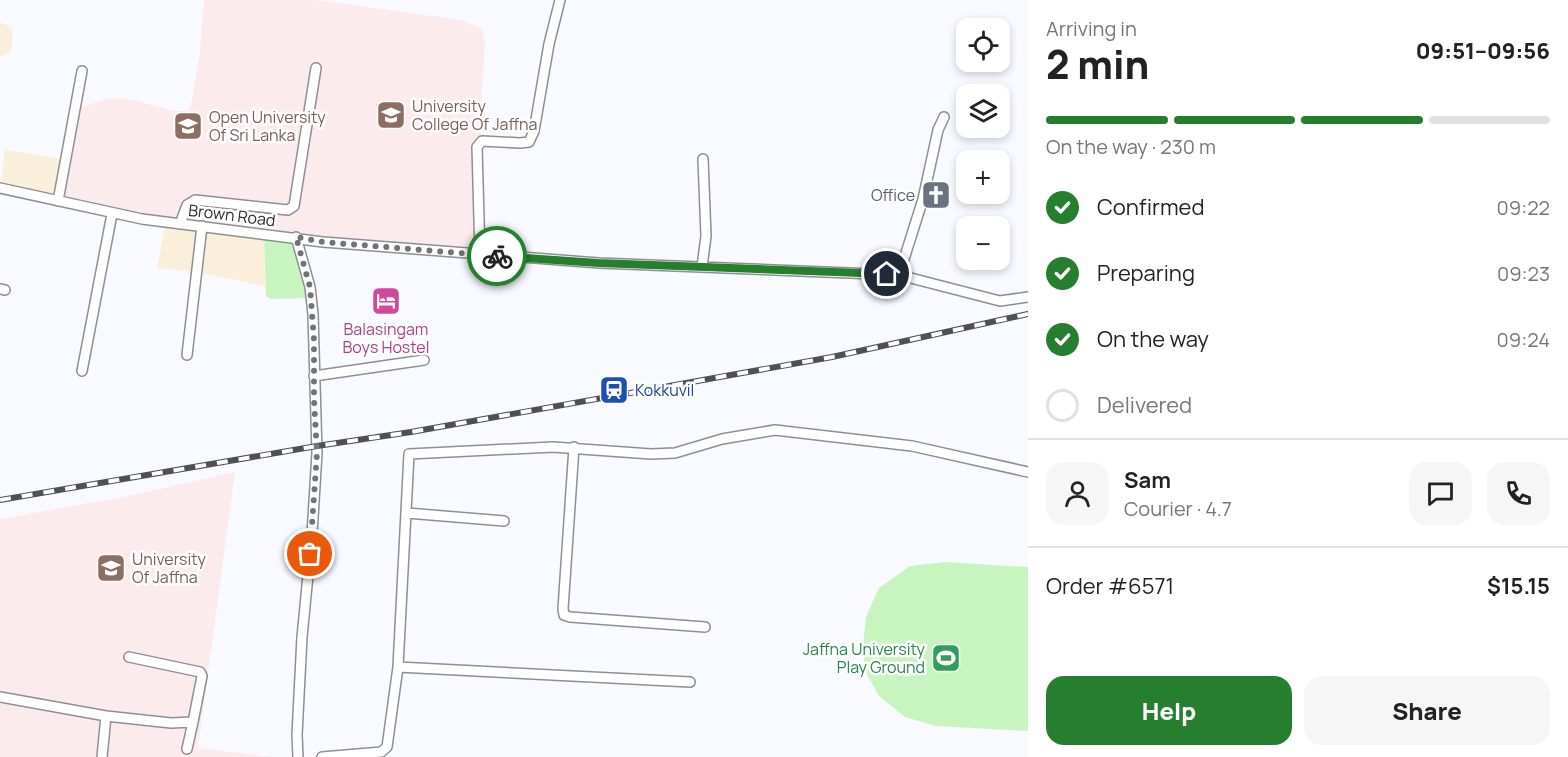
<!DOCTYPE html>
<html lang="en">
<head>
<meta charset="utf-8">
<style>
  :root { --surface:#fff; --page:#f6f6f6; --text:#222; --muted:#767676; --line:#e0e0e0; --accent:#267f2e }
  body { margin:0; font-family:Manrope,sans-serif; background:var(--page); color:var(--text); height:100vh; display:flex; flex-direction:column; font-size:22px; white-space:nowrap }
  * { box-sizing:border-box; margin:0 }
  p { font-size:20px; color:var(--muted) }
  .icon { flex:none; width:33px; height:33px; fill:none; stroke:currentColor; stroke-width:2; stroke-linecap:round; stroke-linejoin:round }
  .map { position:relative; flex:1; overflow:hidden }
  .sheet { display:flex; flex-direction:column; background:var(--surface); width:540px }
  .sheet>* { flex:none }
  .buttons { position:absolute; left:956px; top:18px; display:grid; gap:12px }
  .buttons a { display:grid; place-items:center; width:54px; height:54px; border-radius:12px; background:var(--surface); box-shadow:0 3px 9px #0003; font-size:30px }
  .pin { position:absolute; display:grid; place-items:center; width:51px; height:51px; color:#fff; margin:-26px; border:3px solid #fff; border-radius:50%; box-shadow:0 2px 6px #0007 }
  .courier { position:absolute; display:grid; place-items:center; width:60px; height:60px; margin:-30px; border:4px solid #267f2e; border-radius:50%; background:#fff; color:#222; box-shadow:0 2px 8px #0007 }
  .headline em { font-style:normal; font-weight:800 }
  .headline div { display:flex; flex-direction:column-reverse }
  .headline { display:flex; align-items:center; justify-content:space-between; height:102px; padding:0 18px }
  h1 { font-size:39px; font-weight:800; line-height:45px }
  .bar { display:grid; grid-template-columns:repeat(4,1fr); gap:9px 6px; align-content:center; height:72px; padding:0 18px }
  .bar i { height:8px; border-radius:4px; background:var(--line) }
  .bar .active { background:var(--accent) }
  .bar p { grid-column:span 4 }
  .line { display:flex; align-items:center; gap:15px; padding:0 18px; border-top:2px solid var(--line) }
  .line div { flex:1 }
  .round { display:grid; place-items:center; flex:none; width:63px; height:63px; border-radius:18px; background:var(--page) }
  ol { padding:0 18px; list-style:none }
  li { display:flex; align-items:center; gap:18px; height:66px }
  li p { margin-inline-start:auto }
  li .icon { padding:6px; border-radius:50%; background:var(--accent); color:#fff; stroke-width:4 }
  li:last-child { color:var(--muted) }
  li i { width:33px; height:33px; border:3px solid var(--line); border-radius:50% }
  .action { display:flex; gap:12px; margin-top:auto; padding:12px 18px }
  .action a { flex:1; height:69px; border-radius:18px; background:var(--accent); color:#fff; font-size:24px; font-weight:800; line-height:69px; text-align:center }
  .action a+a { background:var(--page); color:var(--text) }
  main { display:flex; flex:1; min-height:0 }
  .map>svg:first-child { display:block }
  .commercial { fill:#faefda }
  .education { fill:#fcebec }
  .green { fill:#c8f4bf }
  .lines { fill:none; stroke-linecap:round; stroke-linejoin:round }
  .street-casing { stroke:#8e8f93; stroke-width:12 }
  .street { stroke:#fff; stroke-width:9 }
  .rail-casing { stroke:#4f5052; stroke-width:6 }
  .rail { stroke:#fff; stroke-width:4; stroke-dasharray:11; stroke-linecap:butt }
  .done { stroke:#727376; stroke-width:6; stroke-dasharray:0 10.8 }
  .route { stroke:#267f2e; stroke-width:8 }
  .labels { text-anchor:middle; stroke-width:5; stroke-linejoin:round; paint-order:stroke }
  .education-label { font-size:16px; fill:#785e54; stroke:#fff; text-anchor:start }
  .worship-label { font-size:16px; fill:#5b616d; stroke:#fff; text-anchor:end }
  .street-label { font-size:16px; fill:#2a2b2d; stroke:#fff }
  .hotel-label { font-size:16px; fill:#b23c85; stroke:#fff }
  .transit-label { font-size:16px; fill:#164399; stroke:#fff; text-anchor:start }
  .leisure-label { font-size:16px; fill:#27864d; stroke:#fff; text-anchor:end }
</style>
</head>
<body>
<main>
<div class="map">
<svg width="1028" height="757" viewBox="0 0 1028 757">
  <rect width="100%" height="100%" fill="#f8faff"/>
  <path class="commercial" d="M0,22L12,28L13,37L11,50L7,54L0,56Z
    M5,150L68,160L62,201L0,188Z
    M166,222L264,234L265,286L196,272L157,268Z"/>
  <path class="education" d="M204,0H317L461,20L482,29L485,44L482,89L478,258L142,219L62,201L76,118L81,107L106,99L120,98L135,100L174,111H187L191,106L200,51Z
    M235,472L198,748L274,757H0V519L123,497Z"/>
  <path class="green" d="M264,234L296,237L311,298L271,299L266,296Z
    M945,562L1028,567V731L936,726L905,717L879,696L865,671L863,644L866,617L879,588L910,566Z"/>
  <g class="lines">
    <g class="street-casing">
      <path id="street" d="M0,188L142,219L323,242L599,263L899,275L1000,301L1028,297
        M58,201L82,71
        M180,224L187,205L195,200L288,210L294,206L316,68
        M296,237L310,287L313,314L317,453L312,534L302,637L297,735L298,757
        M480,255L477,147L482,141L520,143L529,142L534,131L549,44L560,0
        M702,267L706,236L703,159
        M899,275L923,199L938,130L944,117
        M0,289L5,290
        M187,355L202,226
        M82,371L112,214
        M314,376L424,360
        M574,447L563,609L564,615L570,617L705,627
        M407,513L504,521
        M398,667L690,682
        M0,697L106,716L102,757
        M106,716L171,723L193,722L202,676L200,672L129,657
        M187,749L193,722
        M322,757L381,752L387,747L398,667L409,454L553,447L651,454L675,453L722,439L775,430L912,446L1028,472"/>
    </g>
    <use href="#street" class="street"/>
    <g class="rail-casing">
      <path id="rail" d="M0,500L317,446L411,432L832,357L1028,314"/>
    </g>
    <use href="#rail" class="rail"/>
  </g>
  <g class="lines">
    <path class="done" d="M310,554L317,453L314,400V340L310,287L296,237L323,242L497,256"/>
    <path class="route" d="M497,256L598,263L887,274"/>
  </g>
  <defs>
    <g id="university-square" transform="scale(1.5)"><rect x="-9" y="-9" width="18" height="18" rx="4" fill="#8d6e63" stroke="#fff"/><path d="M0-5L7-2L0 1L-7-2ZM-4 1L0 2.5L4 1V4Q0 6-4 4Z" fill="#fff"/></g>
    <g id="church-square" transform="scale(1.5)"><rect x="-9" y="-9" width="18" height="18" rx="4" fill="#6b7280" stroke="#fff"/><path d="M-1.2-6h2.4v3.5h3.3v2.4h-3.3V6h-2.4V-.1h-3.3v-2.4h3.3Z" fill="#fff"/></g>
    <g id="hotel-square" transform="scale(1.5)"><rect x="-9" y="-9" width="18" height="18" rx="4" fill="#d1479c" stroke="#fff"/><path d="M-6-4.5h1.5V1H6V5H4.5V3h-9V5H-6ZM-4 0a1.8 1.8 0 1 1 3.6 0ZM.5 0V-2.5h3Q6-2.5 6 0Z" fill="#fff"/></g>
    <g id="station-square" transform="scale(1.5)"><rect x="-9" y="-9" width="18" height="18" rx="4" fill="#1a4fb4" stroke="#fff"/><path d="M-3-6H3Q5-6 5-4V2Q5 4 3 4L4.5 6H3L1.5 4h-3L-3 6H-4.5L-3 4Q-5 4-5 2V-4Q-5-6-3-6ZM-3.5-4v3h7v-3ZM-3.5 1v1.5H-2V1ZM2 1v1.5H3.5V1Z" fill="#fff"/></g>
    <g id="stadium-square" transform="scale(1.5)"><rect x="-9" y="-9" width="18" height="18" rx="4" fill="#2e9e5b" stroke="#fff"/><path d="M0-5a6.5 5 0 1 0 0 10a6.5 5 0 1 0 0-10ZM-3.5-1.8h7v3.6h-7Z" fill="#fff"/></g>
  </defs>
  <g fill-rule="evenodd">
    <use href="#university-square" x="391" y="115"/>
    <use href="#university-square" x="188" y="126"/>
    <use href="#church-square" x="936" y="195"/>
    <use href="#hotel-square" x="386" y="301"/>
    <use href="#station-square" x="614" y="390"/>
    <use href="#university-square" x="111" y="568"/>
    <use href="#stadium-square" x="946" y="658"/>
  </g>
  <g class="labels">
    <g class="education-label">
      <text x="412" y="112">University<tspan x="412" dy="18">College Of Jaffna</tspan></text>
      <text x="209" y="123">Open University<tspan x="209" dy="18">Of Sri Lanka</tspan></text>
      <text x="132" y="565">University<tspan x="132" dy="18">Of Jaffna</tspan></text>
    </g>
    <g class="worship-label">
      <text x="915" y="201">Office</text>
    </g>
    <g class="street-label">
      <text transform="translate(232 215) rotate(7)" y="6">Brown Road</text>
    </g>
    <g class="hotel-label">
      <text x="386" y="335">Balasingam<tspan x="386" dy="18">Boys Hostel</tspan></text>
    </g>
    <g class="transit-label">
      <text x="635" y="396">Kokkuvil</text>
    </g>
    <g class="leisure-label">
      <text x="925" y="655">Jaffna University<tspan x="925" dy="18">Play Ground</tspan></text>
    </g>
  </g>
</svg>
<div class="buttons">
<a><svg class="icon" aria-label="locate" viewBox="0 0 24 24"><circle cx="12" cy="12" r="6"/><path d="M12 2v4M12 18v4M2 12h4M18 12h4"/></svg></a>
<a><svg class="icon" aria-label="layers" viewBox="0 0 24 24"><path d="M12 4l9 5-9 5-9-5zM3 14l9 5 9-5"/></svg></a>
<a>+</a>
<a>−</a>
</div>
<div class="pin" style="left:310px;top:554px;background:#ea580c"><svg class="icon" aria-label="bag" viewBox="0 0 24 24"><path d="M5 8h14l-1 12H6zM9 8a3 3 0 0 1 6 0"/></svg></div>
<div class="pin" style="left:887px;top:274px;background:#1f2937"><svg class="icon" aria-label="home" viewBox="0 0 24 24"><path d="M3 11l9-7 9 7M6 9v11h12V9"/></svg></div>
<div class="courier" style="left:497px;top:256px"><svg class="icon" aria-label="bike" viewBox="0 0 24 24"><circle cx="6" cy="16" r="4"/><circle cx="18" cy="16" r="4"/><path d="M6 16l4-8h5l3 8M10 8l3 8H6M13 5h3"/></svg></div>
</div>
<section class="sheet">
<div class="headline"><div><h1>2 min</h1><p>Arriving in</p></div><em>09:51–09:56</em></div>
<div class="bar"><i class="active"></i><i class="active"></i><i class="active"></i><i></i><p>On the way · 230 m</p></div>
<ol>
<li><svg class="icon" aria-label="check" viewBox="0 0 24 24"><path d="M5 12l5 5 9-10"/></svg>Confirmed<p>09:22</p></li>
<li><svg class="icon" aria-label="check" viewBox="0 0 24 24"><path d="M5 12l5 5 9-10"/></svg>Preparing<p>09:23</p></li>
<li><svg class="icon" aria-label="check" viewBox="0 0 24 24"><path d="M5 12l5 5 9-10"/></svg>On the way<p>09:24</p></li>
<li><i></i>Delivered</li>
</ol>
<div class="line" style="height:108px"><a class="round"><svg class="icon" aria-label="person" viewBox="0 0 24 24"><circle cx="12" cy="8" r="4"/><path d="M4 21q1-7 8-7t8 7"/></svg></a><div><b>Sam</b><p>Courier · 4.7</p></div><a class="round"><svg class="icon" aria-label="chat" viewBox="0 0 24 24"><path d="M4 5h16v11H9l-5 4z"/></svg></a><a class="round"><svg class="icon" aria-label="phone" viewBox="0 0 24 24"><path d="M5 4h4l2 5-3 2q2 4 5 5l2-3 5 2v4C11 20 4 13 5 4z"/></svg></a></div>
<div class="line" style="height:78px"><div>Order #6571</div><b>$15.15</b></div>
<div class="action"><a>Help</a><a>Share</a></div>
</section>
</main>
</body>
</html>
